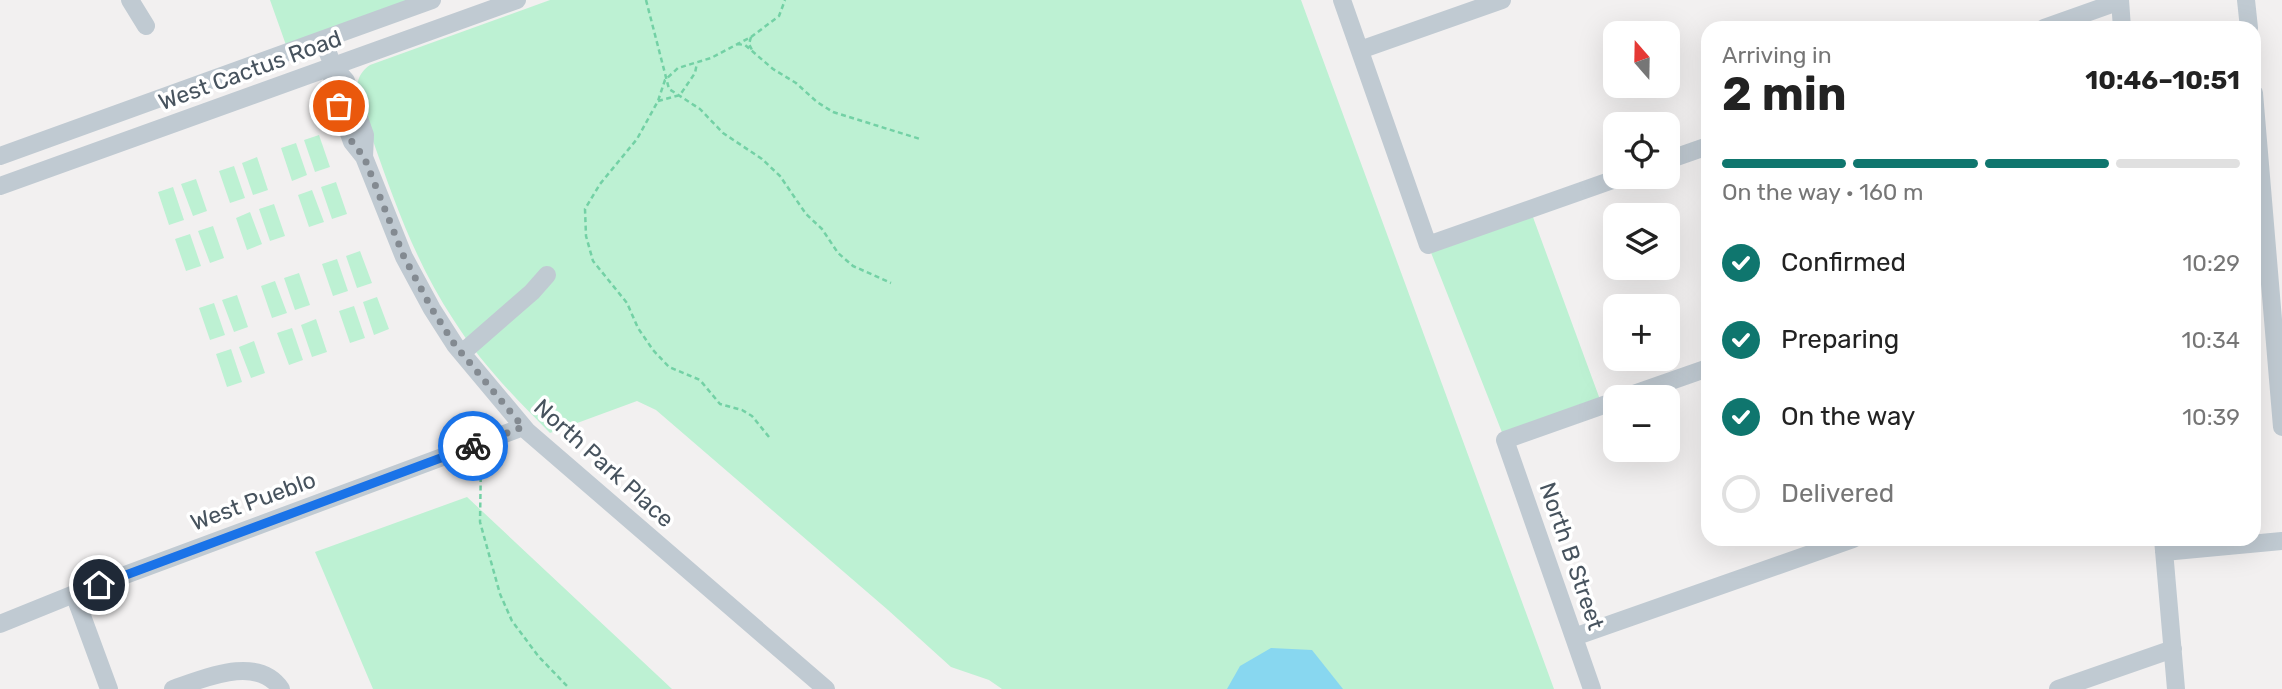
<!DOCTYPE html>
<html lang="en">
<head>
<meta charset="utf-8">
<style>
  :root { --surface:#fff; --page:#f2f2f2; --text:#222; --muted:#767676; --line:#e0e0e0; --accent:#0f766e }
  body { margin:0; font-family:Rubik,sans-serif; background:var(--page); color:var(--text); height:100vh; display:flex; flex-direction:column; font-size:26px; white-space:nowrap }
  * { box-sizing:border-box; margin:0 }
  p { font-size:23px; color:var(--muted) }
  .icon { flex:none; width:38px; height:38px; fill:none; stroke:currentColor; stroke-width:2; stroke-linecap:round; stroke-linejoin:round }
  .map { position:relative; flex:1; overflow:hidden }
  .details { position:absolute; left:1701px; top:21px; width:560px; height:525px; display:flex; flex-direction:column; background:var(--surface); border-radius:21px; box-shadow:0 7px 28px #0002 }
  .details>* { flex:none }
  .needle { width:46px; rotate:340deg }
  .fabs { position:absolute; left:1603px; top:21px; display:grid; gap:14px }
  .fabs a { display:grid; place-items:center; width:77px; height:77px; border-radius:14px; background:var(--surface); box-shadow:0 7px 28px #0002; font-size:35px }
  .pin { position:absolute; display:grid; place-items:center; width:60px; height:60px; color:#fff; margin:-30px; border:4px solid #fff; border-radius:50%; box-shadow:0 2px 7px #0007 }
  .courier { position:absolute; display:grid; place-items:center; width:70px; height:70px; margin:-35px; border:5px solid #1a73e8; border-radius:50%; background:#fff; color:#222; box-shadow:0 2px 9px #0007 }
  .overview em { font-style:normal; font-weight:700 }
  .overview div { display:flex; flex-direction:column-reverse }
  .overview { display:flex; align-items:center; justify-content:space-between; height:119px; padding:0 21px }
  h1 { font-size:46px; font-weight:700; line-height:52px }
  .bar { display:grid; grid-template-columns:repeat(4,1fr); gap:10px 7px; align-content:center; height:84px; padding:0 21px }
  .bar i { height:9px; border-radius:5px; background:var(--line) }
  .bar .active { background:var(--accent) }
  .bar p { grid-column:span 4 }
  ol { padding:0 21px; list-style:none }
  li { display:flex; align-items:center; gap:21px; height:77px }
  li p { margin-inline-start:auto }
  li .icon { padding:7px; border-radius:50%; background:var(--accent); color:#fff; stroke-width:4 }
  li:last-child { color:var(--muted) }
  li i { width:38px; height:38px; border:4px solid var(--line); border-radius:50% }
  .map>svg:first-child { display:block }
  .green { fill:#bdf1d3 }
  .water { fill:#88d7f0 }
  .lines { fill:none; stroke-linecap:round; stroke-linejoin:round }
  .path { stroke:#73d1a5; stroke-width:2.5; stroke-dasharray:5 3.5; stroke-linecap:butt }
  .minor { stroke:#c0cad2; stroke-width:18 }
  .done { stroke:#838a91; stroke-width:7; stroke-dasharray:0 12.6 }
  .route { stroke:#1a73e8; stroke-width:9 }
  .labels { text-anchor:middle; stroke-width:7; stroke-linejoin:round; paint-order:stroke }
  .street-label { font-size:23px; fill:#47535e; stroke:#fff }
</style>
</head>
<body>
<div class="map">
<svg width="2282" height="689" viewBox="0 0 2282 689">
  <rect width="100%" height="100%" fill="#f2f0f0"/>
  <path class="green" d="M270,0H412L286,45Z
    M550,0H1301L1554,689H1002L989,680L951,667L888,610L656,410L637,401L550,433C514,397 480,362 453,319C416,263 394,201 372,138C366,122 354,99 358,81C360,74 364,69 370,65Z
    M319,135L330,167L315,172L304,140Z
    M296,143L307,175L292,181L281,148Z
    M257,157L268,190L253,195L242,163Z
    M234,166L245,198L230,203L219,171Z
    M196,179L207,211L193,216L181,184Z
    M336,182L347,214L332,219L321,187Z
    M173,187L184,220L169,225L158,192Z
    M312,190L324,222L309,227L298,195Z
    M274,204L285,236L270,241L259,209Z
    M1530,209L1602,405L1505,440L1428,245Z
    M250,212L262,244L247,250L236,218Z
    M213,226L224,258L210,263L198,231Z
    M190,234L201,266L186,271L175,239Z
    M360,251L372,283L357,288L346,256Z
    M337,259L348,291L333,296L322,264Z
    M299,273L310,305L295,310L284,278Z
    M275,281L287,313L272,318L261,286Z
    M237,295L248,327L234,332L222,300Z
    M377,297L389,329L374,335L363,302Z
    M214,303L225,335L210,340L199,308Z
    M354,306L365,338L350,343L339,311Z
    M316,319L327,352L312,357L301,325Z
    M292,328L303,360L289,365L277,333Z
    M254,341L265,373L251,378L239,347Z
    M231,349L242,382L227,387L216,354Z
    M467,497L672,689H373L315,552Z"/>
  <path class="water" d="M1271,648L1312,650L1343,689H1227L1240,666Z"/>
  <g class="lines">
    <path class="path" d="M646,0L669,89L700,109L723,133L762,159L780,176L806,214L822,229L838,253L853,266L891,283
      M751,37L749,44L752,50
      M737,44L745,45L773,69L796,83L817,102L833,112L920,139
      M658,101L680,95L695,73L697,63
      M769,437L752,416L742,410L720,404L700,380L669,367L653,350L638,328L627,303L593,261L586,236L585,209L600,184L637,139L658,101L665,80L678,68L711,58L751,37L779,16L785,0
      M481,460L480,522L500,594L512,621L539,657L567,686"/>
    <path class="minor" d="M130,0L146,26
      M1342,0L1428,245L1621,177
      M2120,0L2122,28
      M2246,0L2249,28
      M2044,28L2120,1
      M323,40L333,66L346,81L360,121L365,135L364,157
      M1360,50L1502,0
      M333,66L332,87L352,142L364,157L404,257L432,309L455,345L527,431L826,689
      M2254,93L2282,427
      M0,156L432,0
      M1668,160L1708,146
      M0,186L517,0
      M462,353L532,292L547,275
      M1625,397L1708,368
      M2163,539L2176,689
      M2164,552L2282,541
      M74,594L109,689
      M0,624L74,594L523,427
      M1574,637L1853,539
      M173,689C203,679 257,654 281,689
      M1592,689L1505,440L1615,401
      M2058,689L2173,649"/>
  </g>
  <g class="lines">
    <path class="done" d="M339,106L352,142L364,157L404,257L432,309L455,345L523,427L473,446"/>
    <path class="route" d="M99,585L473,446"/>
  </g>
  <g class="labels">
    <g class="street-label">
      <text transform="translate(250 70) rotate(-20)" y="8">West Cactus Road</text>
      <text transform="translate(604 463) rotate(42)" y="8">North Park Place</text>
      <text transform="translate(253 501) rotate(-20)" y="8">West Pueblo</text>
      <text transform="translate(1572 556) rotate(71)" y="8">North B Street</text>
    </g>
  </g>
</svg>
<div class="fabs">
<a><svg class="needle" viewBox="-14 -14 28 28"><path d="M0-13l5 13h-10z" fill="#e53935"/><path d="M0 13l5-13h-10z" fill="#767676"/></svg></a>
<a><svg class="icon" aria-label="locate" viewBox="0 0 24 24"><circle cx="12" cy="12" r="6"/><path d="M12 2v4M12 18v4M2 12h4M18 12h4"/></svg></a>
<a><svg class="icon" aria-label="layers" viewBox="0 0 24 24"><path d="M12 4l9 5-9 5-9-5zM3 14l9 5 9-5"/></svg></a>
<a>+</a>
<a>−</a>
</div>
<div class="pin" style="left:339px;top:106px;background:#ea580c"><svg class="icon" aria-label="bag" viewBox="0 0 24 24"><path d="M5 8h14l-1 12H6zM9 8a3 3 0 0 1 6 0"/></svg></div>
<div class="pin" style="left:99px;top:585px;background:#1f2937"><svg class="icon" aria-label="home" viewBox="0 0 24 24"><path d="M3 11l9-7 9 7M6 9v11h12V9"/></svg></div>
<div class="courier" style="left:473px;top:446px"><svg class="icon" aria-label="bike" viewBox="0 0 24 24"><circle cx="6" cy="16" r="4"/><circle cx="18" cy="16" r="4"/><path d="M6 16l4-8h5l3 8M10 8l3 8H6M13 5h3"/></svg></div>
<section class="details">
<div class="overview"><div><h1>2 min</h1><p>Arriving in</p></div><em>10:46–10:51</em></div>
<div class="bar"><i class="active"></i><i class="active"></i><i class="active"></i><i></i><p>On the way · 160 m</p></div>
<ol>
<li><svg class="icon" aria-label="check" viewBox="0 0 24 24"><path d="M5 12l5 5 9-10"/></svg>Confirmed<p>10:29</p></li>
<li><svg class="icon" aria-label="check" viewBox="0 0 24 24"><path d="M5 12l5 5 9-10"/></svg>Preparing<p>10:34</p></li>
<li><svg class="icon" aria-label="check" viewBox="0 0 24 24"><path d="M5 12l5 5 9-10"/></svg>On the way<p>10:39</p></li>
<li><i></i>Delivered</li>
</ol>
</section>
</div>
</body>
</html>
